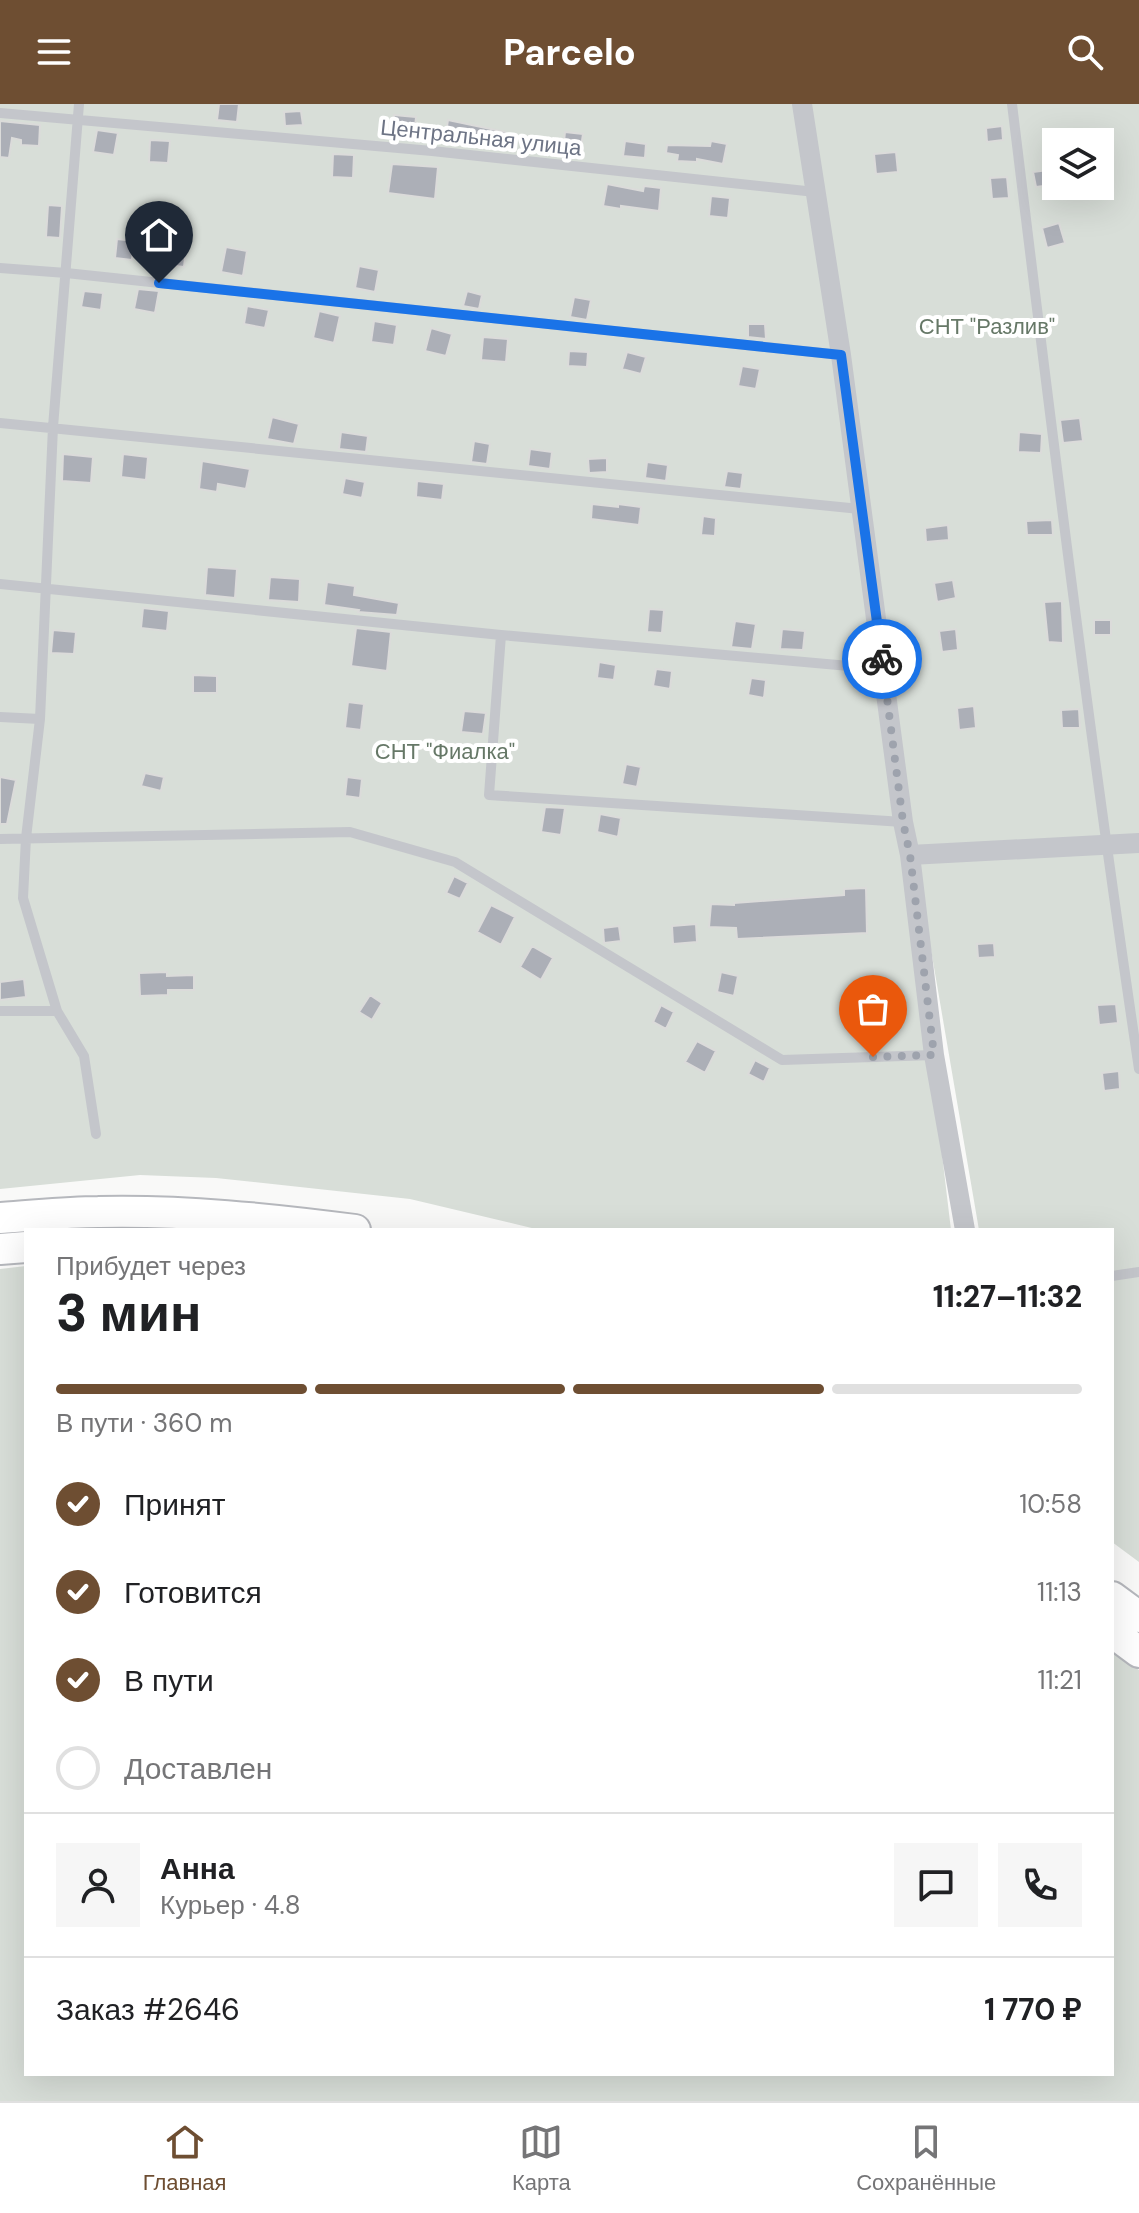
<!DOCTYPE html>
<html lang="ru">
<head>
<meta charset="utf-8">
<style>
  :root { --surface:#fff; --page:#f6f6f6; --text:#202124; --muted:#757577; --line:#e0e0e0; --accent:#6e4e32 }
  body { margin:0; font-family:"DM Sans",sans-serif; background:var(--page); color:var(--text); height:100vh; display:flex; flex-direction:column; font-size:30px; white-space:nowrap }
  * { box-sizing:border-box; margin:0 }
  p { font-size:26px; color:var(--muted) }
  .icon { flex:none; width:44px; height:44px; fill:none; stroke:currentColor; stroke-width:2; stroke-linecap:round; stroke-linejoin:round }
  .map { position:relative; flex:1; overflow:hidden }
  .drawer { position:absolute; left:24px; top:1124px; width:1090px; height:848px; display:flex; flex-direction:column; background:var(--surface); border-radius:0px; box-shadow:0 8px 32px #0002 }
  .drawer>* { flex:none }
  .tools { position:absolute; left:1042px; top:24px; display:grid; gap:16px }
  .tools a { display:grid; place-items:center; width:72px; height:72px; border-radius:0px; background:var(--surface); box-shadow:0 8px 32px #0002; font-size:40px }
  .pin { position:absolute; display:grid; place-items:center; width:68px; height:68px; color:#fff; margin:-82px -34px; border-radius:50% 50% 50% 0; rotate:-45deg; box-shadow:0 0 8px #0007 }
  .pin .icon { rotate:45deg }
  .courier { position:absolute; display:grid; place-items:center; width:80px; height:80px; margin:-40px; border:6px solid #1a73e8; border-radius:50%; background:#fff; color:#222; box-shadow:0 2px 10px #0007 }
  .head em { font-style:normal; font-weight:800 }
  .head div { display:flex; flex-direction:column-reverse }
  .head { display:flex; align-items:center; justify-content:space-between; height:136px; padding:0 32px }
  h1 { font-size:52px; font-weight:800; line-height:60px }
  .bar { display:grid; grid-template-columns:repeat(4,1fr); gap:12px 8px; align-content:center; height:96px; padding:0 32px }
  .bar i { height:10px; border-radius:6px; background:var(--line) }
  .bar .on { background:var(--accent) }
  .bar p { grid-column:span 4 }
  .line { display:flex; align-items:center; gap:20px; padding:0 32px; border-top:2px solid var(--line) }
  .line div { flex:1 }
  .round { display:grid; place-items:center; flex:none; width:84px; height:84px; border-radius:0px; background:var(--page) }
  ol { padding:0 32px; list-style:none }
  li { display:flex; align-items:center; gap:24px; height:88px }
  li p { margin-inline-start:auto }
  li .icon { padding:8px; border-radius:50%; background:var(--accent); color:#fff; stroke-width:4 }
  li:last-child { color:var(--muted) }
  li i { width:44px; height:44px; border:4px solid var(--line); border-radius:50% }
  header { display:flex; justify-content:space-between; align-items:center; height:104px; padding:0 32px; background:var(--accent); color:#fff; font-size:36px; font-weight:800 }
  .menu { display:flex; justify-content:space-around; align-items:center; height:112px; border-top:2px solid var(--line); background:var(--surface); font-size:22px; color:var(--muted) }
  .menu a { display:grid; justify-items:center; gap:4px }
  .menu .on { color:var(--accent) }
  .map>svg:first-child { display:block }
  .green { fill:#d8ded8; fill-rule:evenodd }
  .building { fill:#acafb7; stroke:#dbdbda; stroke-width:2 }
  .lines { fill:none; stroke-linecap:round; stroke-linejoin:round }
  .primary-casing { stroke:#b6b8bd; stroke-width:34 }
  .lane { stroke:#c4c6cb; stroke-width:10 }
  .street { stroke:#c4c6cb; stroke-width:20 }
  .primary { stroke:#fff; stroke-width:30 }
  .done { stroke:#9ea3ad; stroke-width:8; stroke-dasharray:0 14.4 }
  .route { stroke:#1a73e8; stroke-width:10 }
  .labels { text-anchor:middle; stroke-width:8; stroke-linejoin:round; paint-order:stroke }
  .street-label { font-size:22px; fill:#6d7485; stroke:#fff }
  .park-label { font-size:22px; fill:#667867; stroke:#fff }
</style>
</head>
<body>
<header><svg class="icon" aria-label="menu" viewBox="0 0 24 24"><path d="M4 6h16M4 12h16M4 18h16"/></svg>Parcelo<svg class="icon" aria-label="search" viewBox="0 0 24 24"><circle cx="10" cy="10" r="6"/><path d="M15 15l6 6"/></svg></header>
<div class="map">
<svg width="1139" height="1997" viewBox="0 0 1139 1997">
  <rect width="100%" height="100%" fill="#f9f9f8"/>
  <path class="green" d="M0,0H1139V1458L1112,1438V1126H979L887,589L951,1126H540L410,1095L216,1074L140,1071L0,1085ZM1056,38H1100V82H1056Z
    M26,1162V1970H1112V1546L1139,1566V1997H0V1165Z"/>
  <path class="building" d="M219,0H239L237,18L217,16Z
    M301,7L303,21L285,22L284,8Z
    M394,11L416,13L414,34L392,32Z
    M448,16L505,28L501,44L464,34L463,38L445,35Z
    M0,17L40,21L39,42L21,41V36L12,34L9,54L0,53Z
    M1002,22L1003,36L987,38L986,24Z
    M97,26L118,29L114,51L93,48Z
    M565,28L583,30L580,50L563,48Z
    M150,36L170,37L168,59L149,58Z
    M625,37L646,40L645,54L623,52Z
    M711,37L727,40L723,60L697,55V58L677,57L678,51L666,49L667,41L710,42Z
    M896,48L898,68L876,70L874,50Z
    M333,50L354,51L353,74L332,73Z
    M392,60L438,63L435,95L388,89Z
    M1048,66L1051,81L1036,83L1033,68Z
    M1007,73L1009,94L992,95L990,74Z
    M607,80L643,87L644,82L661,84L659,107L621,102V105L603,102Z
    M711,92L730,94L728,114L709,112Z
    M48,101L62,102L60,134L46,133Z
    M1059,119L1065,139L1047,144L1042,124Z
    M117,135L134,137L132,156L115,154Z
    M170,141L186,144L184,163L167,161Z
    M226,143L247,147L243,172L221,168Z
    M359,162L379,166L375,188L355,184Z
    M138,185L159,187L155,209L134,205Z
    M84,187L103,189L101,206L81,203Z
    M467,187L482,191L479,205L463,202Z
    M574,193L591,196L587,216L570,213Z
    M247,202L269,206L265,224L244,220Z
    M319,207L340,212L334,239L313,234Z
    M374,217L397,221L394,241L371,238Z
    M748,220H765L766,235L748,233Z
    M431,224L452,230L446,252L425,247Z
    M483,233L508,235L506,258L481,256Z
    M569,247L588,248L587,263L568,262Z
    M627,248L646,253L641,270L622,265Z
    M742,262L760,265L756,285L738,282Z
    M272,313L299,320L294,340L267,335Z
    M1080,314L1083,337L1063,339L1060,316Z
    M341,328L368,332L366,348L339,345Z
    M1019,328L1042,330L1041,349L1018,348Z
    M474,337L490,340L487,360L471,358Z
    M530,345L552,348L550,365L528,362Z
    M63,350L93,353L91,379L62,377Z
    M123,350L148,353L146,376L121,373Z
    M607,354V368L589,369L588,355Z
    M202,357L250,365L246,385L218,380L217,388L199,385Z
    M647,358L668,361L666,377L645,374Z
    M727,367L743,369L741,385L724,383Z
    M345,374L365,378L362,394L342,390Z
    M417,377L444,380L442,396L416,393Z
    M592,400L618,403V400L641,403L639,421L591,415Z
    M703,412L716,414L715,432L701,431Z
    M1052,416L1053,431H1027L1026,417Z
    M948,421L949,436L926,438L925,424Z
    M207,463L237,465L235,494L205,491Z
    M270,473L300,475L299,498L268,496Z
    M953,476L956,494L937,498L934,479Z
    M327,478L355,482L354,491L399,499L397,511L358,508L359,506L324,501Z
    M1062,497L1063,539L1048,538L1044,498Z
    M143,504L169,507L167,527L141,524Z
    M649,505L664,506L662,529L647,528Z
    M1094,516H1111V531H1094Z
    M735,517L756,520L752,545L731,543Z
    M356,524L391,528L387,567L351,562Z
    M782,525L805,527L803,546L780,545Z
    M956,525L958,546L942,548L939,527Z
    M53,526L76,528L74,550L51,549Z
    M599,558L616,561L614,576L597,574Z
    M656,565L672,567L670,585L653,582Z
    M193,571L217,572V589H193Z
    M751,574L766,576L764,594L748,591Z
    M348,598L364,600L361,626L345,624Z
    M974,602L976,624L959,626L957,604Z
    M1079,605L1080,624H1062L1061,606Z
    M464,607L486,609L483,630L461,628Z
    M626,660L641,663L637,683L622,680Z
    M145,669L164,673L161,687L141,682Z
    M0,673L16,676L7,720H0Z
    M347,673L362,675L360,694L345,692Z
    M545,703L565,704L561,731L541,728Z
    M600,710L621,714L618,733L597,728Z
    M454,772L468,779L460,795L446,789Z
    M866,784L867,829L737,835L736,824L709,823L711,800L734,801V799L844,791V785Z
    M491,801L515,813L501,841L477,828Z
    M696,820L697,838L673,840L672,822Z
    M619,822L621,837L604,839L603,824Z
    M994,839L995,853L978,854L977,840Z
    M532,842L553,854L541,876L520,863Z
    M167,868V872L194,871V886H168V891L140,892L139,869Z
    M721,868L738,872L734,892L717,888Z
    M24,875L26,893L0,896V878Z
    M370,891L382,899L372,916L359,908Z
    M1116,900L1118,919L1099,921L1097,901Z
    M661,901L674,908L666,925L653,918Z
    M697,937L716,947L705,969L685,958Z
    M755,956L770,964L764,978L748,970Z
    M1119,967L1120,985L1104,987L1102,969Z"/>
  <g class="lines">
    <g class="primary-casing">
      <path id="primary" d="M0,1114C33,1112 65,1108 98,1108C184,1106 270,1115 355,1126
        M0,1145L26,1143
        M1112,1493L1139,1513
        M1112,1528L1139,1548"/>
    </g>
    <path class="lane" d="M79,0L53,323L40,615L26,734L23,794L57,907L84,952L96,1030
      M1012,0C1051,322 1091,644 1139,965
      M0,9L432,47L815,88
      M0,164L66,169L841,251
      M0,319L860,405
      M0,480L501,531L883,565
      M501,531L489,691L903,718
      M0,613L40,615
      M0,735L350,728L455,758L782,956L934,951
      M0,907H57
      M1112,1172L1139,1168"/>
    <path class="street" d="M802,0L841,251L903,718L910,751L934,951L965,1126
      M910,751L1139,739"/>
    <use href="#primary" class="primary"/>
  </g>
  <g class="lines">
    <path class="done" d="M873,953L934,951L910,751L903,718L882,555"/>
    <path class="route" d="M159,179L841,251L882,555"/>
  </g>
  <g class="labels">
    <g class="street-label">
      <text transform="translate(481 33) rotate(6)" y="8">Центральная улица</text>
    </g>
    <g class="park-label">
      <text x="987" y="230">СНТ "Разлив"</text>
      <text x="445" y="655">СНТ "Фиалка"</text>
    </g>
  </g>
</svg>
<div class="tools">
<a><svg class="icon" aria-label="layers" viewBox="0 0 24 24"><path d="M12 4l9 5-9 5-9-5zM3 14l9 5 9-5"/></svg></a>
</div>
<div class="pin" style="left:873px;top:953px;background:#ea580c"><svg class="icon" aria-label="bag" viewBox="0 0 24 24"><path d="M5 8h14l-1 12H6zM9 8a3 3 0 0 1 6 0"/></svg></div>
<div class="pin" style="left:159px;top:179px;background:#1f2937"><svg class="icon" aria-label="home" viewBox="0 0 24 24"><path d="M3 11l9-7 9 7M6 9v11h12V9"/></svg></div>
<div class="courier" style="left:882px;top:555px"><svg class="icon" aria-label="bike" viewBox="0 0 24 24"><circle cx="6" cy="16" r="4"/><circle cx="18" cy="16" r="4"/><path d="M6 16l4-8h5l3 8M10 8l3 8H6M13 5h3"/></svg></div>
<section class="drawer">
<div class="head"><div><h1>3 мин</h1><p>Прибудет через</p></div><em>11:27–11:32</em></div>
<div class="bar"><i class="on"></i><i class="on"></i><i class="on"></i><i></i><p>В пути · 360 m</p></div>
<ol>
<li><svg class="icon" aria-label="check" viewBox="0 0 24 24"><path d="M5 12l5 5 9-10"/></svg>Принят<p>10:58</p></li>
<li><svg class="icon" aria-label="check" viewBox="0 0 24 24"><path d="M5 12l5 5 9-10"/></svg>Готовится<p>11:13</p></li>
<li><svg class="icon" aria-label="check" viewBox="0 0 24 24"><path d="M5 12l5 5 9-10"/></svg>В пути<p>11:21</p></li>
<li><i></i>Доставлен</li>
</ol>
<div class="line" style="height:144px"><a class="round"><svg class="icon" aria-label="person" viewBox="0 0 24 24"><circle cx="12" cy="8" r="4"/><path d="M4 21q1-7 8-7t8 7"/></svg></a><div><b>Анна</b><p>Курьер · 4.8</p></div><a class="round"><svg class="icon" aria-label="chat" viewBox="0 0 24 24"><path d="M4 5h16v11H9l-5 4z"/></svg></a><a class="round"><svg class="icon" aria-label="phone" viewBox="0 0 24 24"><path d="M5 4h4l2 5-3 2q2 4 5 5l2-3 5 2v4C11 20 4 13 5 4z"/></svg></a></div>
<div class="line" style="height:104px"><div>Заказ #2646</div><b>1 770 ₽</b></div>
</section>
</div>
<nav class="menu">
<a class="on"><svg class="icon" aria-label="home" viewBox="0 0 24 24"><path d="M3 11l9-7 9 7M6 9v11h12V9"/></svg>Главная</a>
<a><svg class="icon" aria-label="map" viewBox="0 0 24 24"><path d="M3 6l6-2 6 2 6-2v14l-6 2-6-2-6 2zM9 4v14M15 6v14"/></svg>Карта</a>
<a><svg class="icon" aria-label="saved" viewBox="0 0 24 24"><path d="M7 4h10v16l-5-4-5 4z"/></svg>Сохранённые</a>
</nav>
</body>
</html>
